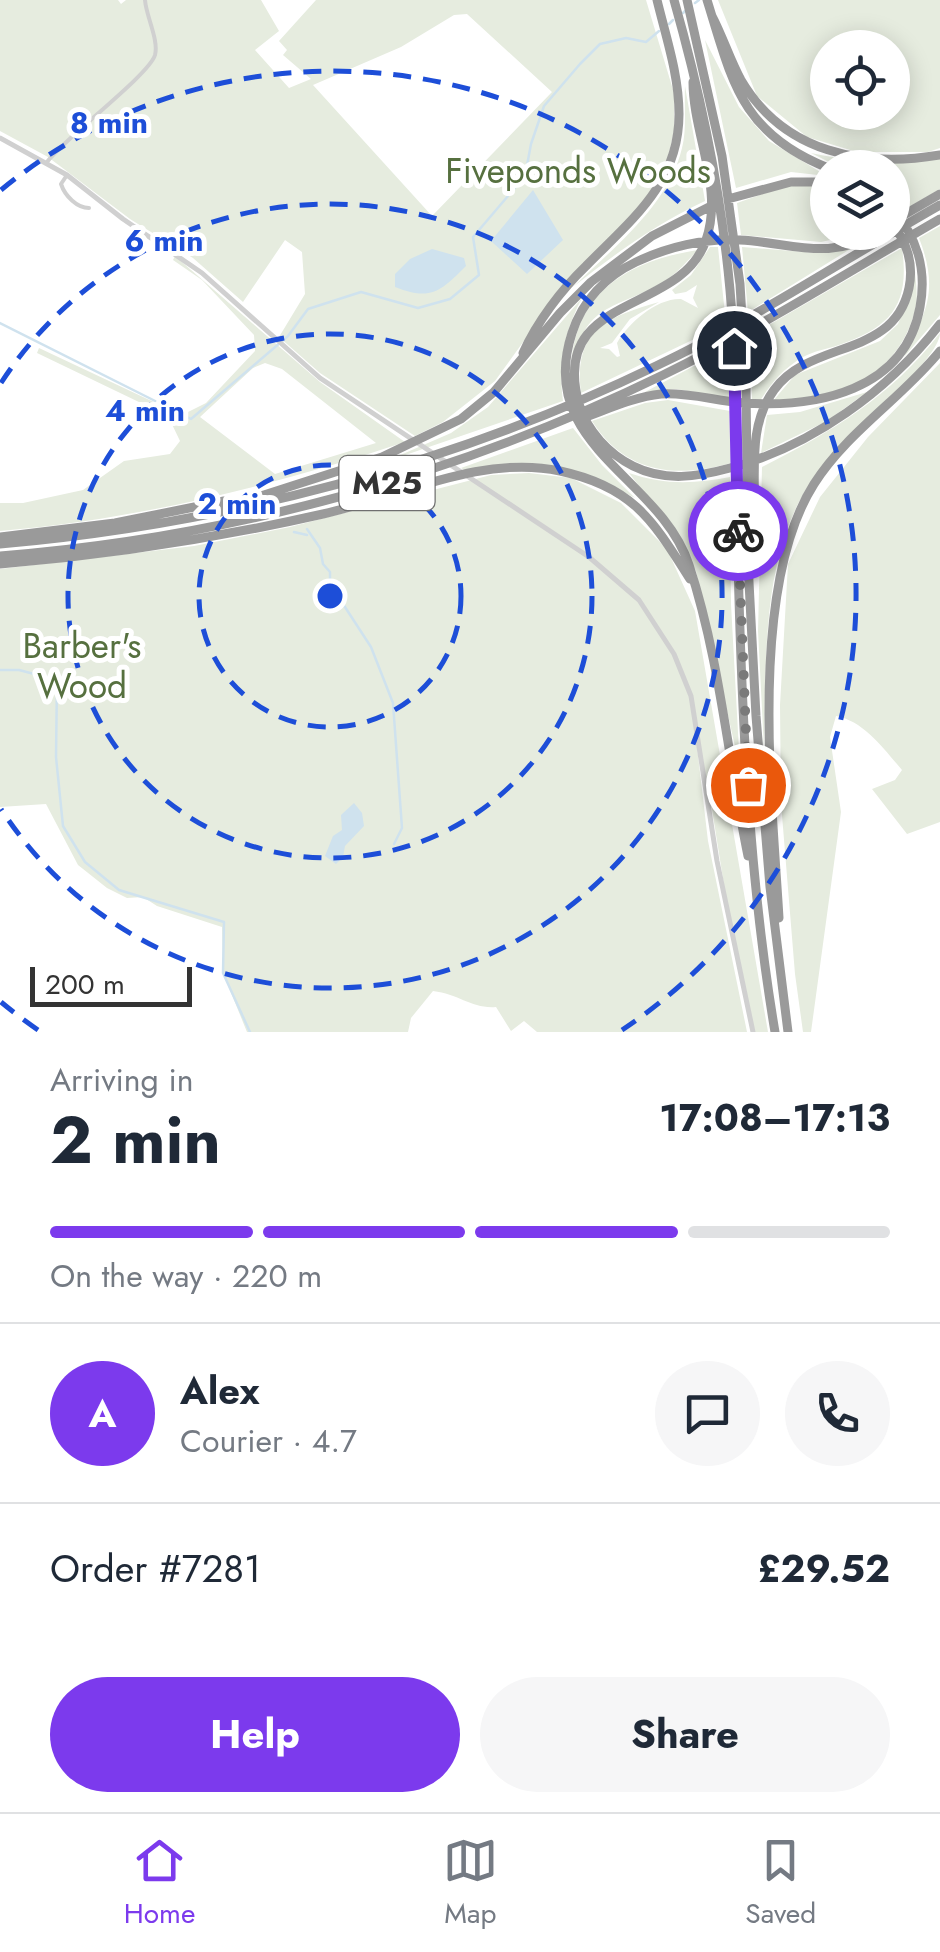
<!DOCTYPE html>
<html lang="en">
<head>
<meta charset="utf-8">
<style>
  :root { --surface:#fff; --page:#f6f6f7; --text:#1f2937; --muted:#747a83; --line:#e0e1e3; --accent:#7c3aed }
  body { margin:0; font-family:Jost,sans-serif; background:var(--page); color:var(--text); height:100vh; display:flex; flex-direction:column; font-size:38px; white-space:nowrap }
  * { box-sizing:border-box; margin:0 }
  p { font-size:32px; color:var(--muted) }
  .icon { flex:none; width:55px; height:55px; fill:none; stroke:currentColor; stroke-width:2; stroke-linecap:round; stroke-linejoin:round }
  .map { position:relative; height:1032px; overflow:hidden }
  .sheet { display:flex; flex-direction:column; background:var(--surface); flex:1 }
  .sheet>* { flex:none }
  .controls { position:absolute; left:810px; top:30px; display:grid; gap:20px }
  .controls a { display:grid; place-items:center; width:100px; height:100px; border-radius:50%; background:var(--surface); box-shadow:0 5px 25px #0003; font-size:50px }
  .scale { position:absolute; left:30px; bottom:25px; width:162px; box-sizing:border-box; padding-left:10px; border:5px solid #333; border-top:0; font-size:28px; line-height:35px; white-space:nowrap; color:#333; -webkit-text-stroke:8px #fff; paint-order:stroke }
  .pin { position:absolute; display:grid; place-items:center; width:85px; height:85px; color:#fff; margin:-42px; border:5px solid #fff; border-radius:50%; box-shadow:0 2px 10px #0007 }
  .courier { position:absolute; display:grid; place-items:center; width:100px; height:100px; margin:-50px; border:8px solid #7c3aed; border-radius:50%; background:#fff; color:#222; box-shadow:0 2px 12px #0007 }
  .headline em { font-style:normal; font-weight:700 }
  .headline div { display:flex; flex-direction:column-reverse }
  .headline { display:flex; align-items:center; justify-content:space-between; height:170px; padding:0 50px }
  h1 { font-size:65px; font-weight:700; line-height:75px }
  .bar { display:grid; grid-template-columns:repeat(4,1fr); gap:15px 10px; align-content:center; height:120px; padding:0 50px }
  .bar i { height:12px; border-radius:8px; background:var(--line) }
  .bar .selected { background:var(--accent) }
  .bar p { grid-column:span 4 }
  .line { display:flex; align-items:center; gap:25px; padding:0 50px; border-top:2px solid var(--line) }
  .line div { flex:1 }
  .round { display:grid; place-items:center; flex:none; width:105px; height:105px; border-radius:52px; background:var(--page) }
  .cta { display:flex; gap:20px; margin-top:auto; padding:20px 50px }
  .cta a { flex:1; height:115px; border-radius:60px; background:var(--accent); color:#fff; font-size:40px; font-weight:700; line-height:115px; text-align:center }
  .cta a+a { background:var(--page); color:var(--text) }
  .tabs { display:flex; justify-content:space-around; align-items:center; height:140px; border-top:2px solid var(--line); background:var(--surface); font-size:28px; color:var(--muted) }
  .tabs a { display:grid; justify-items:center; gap:5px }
  .tabs .selected { color:var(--accent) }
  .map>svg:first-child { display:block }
  .green { fill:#e6ecdf; fill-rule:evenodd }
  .water { fill:#cfe2ee }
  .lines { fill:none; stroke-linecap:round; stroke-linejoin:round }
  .stream { stroke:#cfe2ee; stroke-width:2.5 }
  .minor { stroke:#d0d0d0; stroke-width:4 }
  .tertiary { stroke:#d0d0d0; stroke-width:5 }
  .motorway { stroke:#9a9a9a; stroke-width:9 }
  .done { stroke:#7a7a7a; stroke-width:10; stroke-dasharray:0 18 }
  .route { stroke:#7c3aed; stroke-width:12 }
  .ring { fill:none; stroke:#1d4ed8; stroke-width:5; stroke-dasharray:18 12 }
  .labels { text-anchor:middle; stroke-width:10; stroke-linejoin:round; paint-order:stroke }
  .shield { fill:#fff; stroke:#707070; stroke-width:2.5 }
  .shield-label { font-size:32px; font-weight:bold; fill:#333 }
  .park-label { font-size:35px; fill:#56703f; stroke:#fff }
  .centre { fill:#1d4ed8; stroke:#fff; stroke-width:5 }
  .ring-label { font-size:30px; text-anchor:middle; font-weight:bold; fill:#1d4ed8; stroke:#fff; stroke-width:10; stroke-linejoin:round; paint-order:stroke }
</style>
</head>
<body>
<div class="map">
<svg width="940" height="1032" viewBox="0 0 940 1032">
  <rect width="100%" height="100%" fill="#fff"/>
  <path class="green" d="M0,0H118L121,4L126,0H261L279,31L255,50L289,88L311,79L283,55L287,50L279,41L316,0H646L674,93V131L666,165L654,191L565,284L495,381L443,422L415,436L320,373L279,337L305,294L302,252L285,240L243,302L193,258L130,219L48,157L0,131ZM467,14L552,92L432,216L313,85L401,47L454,15Z
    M718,0H940V148L928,152H857L807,137L757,96ZM828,48H892V112H828Z
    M705,40L739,107L769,141L827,176L791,172L736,188Z
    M685,86L705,201C656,224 616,253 573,287C613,248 669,205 682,148C687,129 684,105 685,86Z
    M811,153C859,163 892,165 940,159V189L902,211L893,198L892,168L839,167Z
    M806,183L827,185L828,232L862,233L821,242L741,235L737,203L783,187Z
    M940,226V315L904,357C927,310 939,290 919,238Z
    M710,247H718L726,324L581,393C573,330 607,317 659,302L630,319L612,343L600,348L609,349L617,357L620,356L617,343C628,323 657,298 681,299L698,308L693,298L697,285L686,292L675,294L672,290L691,275Z
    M742,247L817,253L852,248L748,312Z
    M902,248C910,304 892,327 839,345C827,349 814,351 803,357C783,369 772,382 760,401L752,400L750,336Z
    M698,250C687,261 677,274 663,282C614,311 586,301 571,368C575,292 628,261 698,250Z
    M175,256L320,382L405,442C273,486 139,519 0,531V503H23L83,490L124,461L170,454L180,441L168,416L37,353L39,348L160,405L188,412L206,403L255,351L254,335L202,280L173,260ZM265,363L282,369L376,443L275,474L200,417L253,368Z
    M914,262C915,277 919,296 915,310C898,378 837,400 773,401L795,375L880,341L898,324L907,302Z
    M582,298C564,332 558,363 563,401L382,463L451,433L488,407Z
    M940,333C940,360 846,437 825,463C759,540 767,654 764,749L758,631L762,467C833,431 890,397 940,333Z
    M728,348L730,398L676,389L645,392Z
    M940,363V822L907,834L872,789L895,780L902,770C884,749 864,721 836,716L830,737L841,812L811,1032H803L795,974L781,803L780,705L788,564L820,497L868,437Z
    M867,392L827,421L761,453L767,415L800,412Z
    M668,400L730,411L731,463C675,479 625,473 592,421L645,403Z
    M573,428L602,465L635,498C571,466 536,457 466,471L461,468Z
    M529,473L571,478L621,503L667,549L695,611L768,1032H754L729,916L710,797L697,747L708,841L747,1032H537L524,1021L511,1031L496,1007C472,1009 459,994 433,991L411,1018L408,1032H247L223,973L222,927L157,906L143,897L127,898L107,888L78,865L46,804L0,807V569L194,546L290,527L491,475Z
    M629,473C665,485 693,484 730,477L731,604L740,769L696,571L676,533Z"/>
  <path class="water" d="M533,190L563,240L527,274L491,241Z
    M432,249L464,258L466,266C440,292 431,301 395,287V274L410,259Z
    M354,803L362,813L364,826L345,846L343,857L336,864L325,856L333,836L342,830L341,815Z"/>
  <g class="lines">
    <path class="stream" d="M695,3L699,0
      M683,13L685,11
      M669,24L673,20
      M0,323L191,419L288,336L308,309L361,292L418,308L450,299L479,275L473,237L525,176L531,144L544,106L580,64L600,44L626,38L646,42L659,31
      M307,529L320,548L323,564L330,572V584L371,647L393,703L402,828L394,844
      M294,532L307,535
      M0,670H19L57,680L56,757L63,826L85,862L119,890L224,922L223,973L250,1032"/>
    <path class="minor" d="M47,162C67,136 149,75 155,55C159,40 146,16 145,0
      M67,175L61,184C65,196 77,208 89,208"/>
    <path class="tertiary" d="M0,138L67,175L123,219L202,273L320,378L589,557L639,600L674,654L691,696L717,861L753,1032"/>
    <path class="motorway" d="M674,0C701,95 721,191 730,290C738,381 736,472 738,563C742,720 749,878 775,1032
      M687,0L722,156L740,284L746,386L748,563L756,716L770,887L788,1032
      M707,0C732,80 740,133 828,168
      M712,16C723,37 730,60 741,80C784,153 863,168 940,155
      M693,82C693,133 724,189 706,240C681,316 548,292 579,404C587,431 609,454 633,466C665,482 697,477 730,468C812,446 888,391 940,324
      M728,199L791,182H828
      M895,220L940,194
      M523,353C537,322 561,290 586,266C631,220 679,184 679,114C679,75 666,37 657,0
      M580,419C606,410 633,397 661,394C688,392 716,401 744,403C816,408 905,391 920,307C927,270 917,236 892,209
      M214,511L382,457L461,419L494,392L560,313L591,282L652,236L713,205
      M753,525C758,480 745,429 774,390C811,339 894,359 909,288C914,263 907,243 892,223
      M0,537L115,523L224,501
      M0,544C226,524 451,465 656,366C755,319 845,259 940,205
      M0,556C229,538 456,476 663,375C758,329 848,272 940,219
      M0,564C109,555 217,538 323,514C399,497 481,454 560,471C634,487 653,521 690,579
      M748,856C728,759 720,659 689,565C660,476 535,446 572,333C582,301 606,276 636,262C667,247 705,238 740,240C795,243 827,262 880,232
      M779,918C772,797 748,588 814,484C847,432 902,398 940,351"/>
  </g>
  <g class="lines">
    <path class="done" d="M738,531L748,785"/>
    <path class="route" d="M734,348L738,531"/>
  </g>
  <g class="ring">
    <circle cx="330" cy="596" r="131"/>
    <circle cx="330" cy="596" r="262"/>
    <path d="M1 383A392 392 0 1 1 1 809"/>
    <path d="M38 1030A523 523 0 0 1 1 1002M1 190A523 523 0 1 1 622 1030"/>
  </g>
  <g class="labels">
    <rect class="shield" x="339.5" y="456" width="95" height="54" rx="8"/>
    <g class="shield-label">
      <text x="387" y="494">M25</text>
    </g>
    <g class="park-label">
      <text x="578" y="183">Fiveponds Woods</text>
      <text x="82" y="658">Barber's<tspan x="82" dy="40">Wood</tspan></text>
    </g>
  </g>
  <circle cx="330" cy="596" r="15" class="centre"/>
  <g class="ring-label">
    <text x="109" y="133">8 min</text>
    <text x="164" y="251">6 min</text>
    <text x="145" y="421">4 min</text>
    <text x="237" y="514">2 min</text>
  </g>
</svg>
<div class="controls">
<a><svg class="icon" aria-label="locate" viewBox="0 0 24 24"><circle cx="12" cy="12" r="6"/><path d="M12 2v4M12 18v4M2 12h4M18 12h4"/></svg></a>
<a><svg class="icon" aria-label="layers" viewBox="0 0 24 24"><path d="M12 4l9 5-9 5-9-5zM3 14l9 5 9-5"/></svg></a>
</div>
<div class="scale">200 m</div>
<div class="pin" style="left:748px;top:785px;background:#ea580c"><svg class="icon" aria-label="bag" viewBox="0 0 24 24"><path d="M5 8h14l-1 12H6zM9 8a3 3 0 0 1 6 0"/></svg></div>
<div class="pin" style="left:734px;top:348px;background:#1f2937"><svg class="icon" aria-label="home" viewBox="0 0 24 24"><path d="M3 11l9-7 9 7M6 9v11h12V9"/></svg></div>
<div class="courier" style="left:738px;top:531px"><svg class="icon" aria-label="bike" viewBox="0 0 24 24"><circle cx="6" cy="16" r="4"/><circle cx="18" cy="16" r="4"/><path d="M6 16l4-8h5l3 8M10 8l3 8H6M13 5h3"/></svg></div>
</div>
<section class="sheet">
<div class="headline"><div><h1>2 min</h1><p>Arriving in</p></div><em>17:08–17:13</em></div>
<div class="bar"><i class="selected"></i><i class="selected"></i><i class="selected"></i><i></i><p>On the way · 220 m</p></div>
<div class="line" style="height:180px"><b class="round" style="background:var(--accent);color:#fff">A</b><div><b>Alex</b><p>Courier · 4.7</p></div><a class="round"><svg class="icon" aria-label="chat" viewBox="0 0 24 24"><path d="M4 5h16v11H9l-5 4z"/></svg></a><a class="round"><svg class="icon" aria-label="phone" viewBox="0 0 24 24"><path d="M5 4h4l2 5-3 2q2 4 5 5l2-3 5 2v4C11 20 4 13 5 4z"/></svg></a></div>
<div class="line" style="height:130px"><div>Order #7281</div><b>£29.52</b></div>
<div class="cta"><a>Help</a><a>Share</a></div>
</section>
<nav class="tabs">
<a class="selected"><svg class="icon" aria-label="home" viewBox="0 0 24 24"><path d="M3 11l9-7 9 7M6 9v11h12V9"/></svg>Home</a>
<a><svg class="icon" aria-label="map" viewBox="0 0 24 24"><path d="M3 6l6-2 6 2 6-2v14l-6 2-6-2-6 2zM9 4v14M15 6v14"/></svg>Map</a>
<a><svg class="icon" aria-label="saved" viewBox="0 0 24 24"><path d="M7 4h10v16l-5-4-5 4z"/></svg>Saved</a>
</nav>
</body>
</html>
